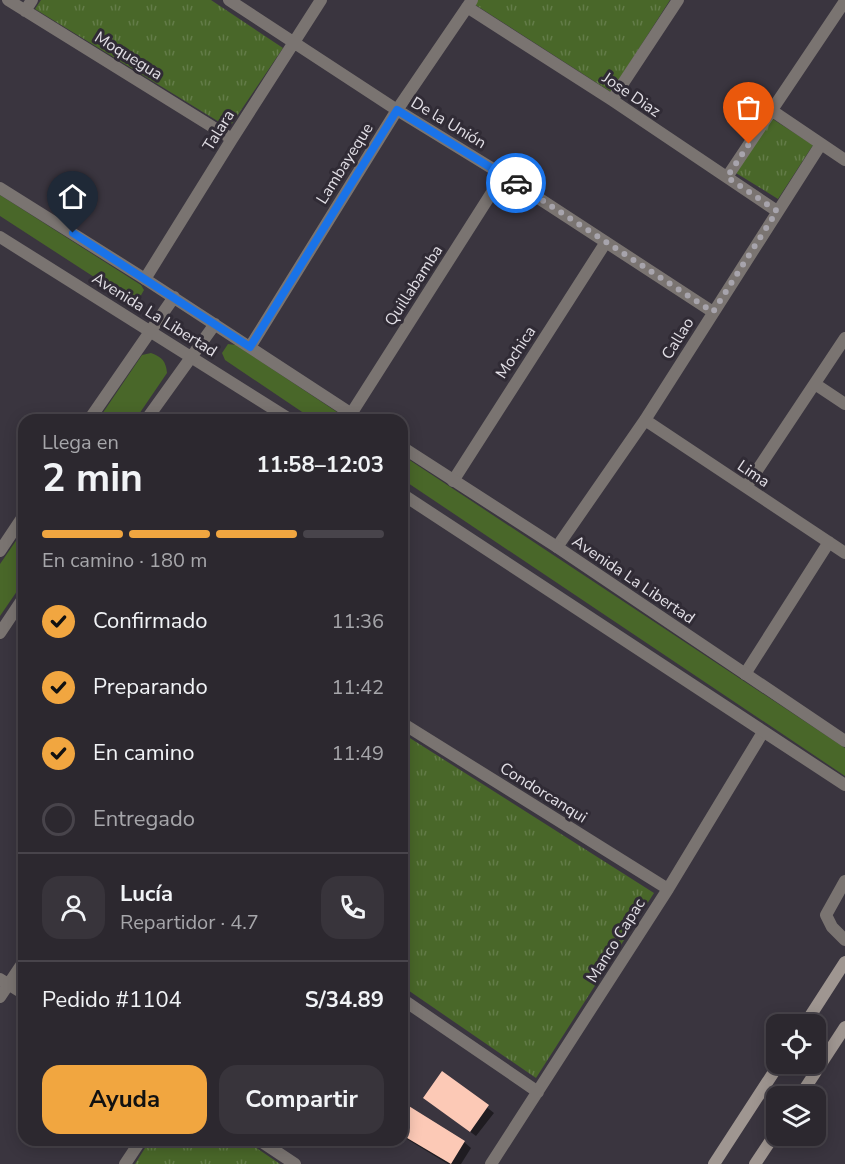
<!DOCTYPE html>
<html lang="es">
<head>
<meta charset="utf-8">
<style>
  :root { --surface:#2c282f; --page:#38343b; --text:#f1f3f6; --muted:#a6a6aa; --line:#48444b; --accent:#f1a640 }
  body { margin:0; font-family:"Nunito Sans",sans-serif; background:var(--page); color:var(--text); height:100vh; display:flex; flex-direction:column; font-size:22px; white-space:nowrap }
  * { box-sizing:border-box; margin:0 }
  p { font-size:20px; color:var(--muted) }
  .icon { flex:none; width:33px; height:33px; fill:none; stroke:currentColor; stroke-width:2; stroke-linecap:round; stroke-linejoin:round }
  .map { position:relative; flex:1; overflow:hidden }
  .drawer { position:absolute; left:18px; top:414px; width:390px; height:732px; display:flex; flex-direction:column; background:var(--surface); border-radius:18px; box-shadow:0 3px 15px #0003,0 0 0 2px var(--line) }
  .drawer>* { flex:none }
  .buttons { position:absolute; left:766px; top:1014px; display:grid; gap:12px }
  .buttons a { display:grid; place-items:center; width:60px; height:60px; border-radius:12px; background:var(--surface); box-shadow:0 3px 15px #0003,0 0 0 2px var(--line); font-size:30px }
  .pin { position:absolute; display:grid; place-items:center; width:51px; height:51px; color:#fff; margin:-62px -26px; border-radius:50% 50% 50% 0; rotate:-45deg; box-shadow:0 0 6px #0007 }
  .pin .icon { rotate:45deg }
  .courier { position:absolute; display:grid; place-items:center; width:60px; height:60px; margin:-30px; border:4px solid #1a73e8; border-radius:50%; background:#fff; color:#222; box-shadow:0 2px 8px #0007 }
  .summary em { font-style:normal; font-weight:700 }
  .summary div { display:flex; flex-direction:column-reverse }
  .summary { display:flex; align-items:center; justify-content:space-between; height:102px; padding:0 24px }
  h1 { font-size:39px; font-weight:700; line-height:45px }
  .bar { display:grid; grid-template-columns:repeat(4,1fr); gap:9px 6px; align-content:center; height:72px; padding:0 24px }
  .bar i { height:8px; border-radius:4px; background:var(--line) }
  .bar .current { background:var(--accent) }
  .bar p { grid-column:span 4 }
  .line { display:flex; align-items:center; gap:15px; padding:0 24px; border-top:2px solid var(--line) }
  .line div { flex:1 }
  .round { display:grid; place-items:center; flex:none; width:63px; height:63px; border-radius:18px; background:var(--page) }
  ol { padding:0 24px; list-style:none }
  li { display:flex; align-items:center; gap:18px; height:66px }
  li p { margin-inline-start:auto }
  li .icon { padding:6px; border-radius:50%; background:var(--accent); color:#111; stroke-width:4 }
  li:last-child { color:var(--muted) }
  li i { width:33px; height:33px; border:3px solid var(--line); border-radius:50% }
  .action { display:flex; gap:12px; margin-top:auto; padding:12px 24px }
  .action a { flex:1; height:69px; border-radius:18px; background:var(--accent); color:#111; font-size:24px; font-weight:700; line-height:69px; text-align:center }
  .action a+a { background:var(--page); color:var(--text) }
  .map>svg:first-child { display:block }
  .grass { fill:#496729 }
  .park { fill:url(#park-tufts) }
  .shadow { fill:#0007 }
  .building { fill:#fcc9b6 }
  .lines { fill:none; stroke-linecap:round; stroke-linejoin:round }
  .service { stroke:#7a7471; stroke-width:12 }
  .minor { stroke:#7a7471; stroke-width:12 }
  .tertiary { stroke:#7a7471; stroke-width:12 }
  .secondary { stroke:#9f9691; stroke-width:12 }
  .done { stroke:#a7a4ac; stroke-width:6; stroke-dasharray:0 10.8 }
  .route { stroke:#1a73e8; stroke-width:8 }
  .labels { text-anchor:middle; stroke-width:6; stroke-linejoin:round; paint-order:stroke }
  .street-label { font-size:16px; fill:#e2dfe6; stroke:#302b35 }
</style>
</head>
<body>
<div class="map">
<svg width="845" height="1164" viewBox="0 0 845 1164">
  <defs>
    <pattern id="park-tufts" width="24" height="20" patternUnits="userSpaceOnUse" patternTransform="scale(1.5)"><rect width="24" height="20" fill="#496729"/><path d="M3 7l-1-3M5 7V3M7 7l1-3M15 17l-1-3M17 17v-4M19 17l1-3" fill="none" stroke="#637c48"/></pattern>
  </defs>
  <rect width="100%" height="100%" fill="#3a353f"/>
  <path class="grass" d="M0,195L141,285L144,290L140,297L131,301L0,216Z
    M228,344L236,345L349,420H314L225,360L222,353Z
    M151,353C162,357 166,361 167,373L135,420H98L142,355Z
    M402,455L845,748V776L402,479Z
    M24,529V581L0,616V564Z"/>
  <path class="park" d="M41,0H211L283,48L229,128L35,9Z
    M476,0H670L611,92L474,4Z
    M771,118L813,145L778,199L736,173Z
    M402,733L654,893L536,1078L402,986Z
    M150,1140H245L280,1164H135Z"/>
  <path class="shadow" d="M443,1073L494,1113L476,1136L431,1103Z
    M405,1105L464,1142L471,1148L461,1164H448L402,1136V1110Z"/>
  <path class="building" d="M442,1071L489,1105L470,1132L423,1098Z
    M404,1103L465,1141L451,1164L402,1135V1107Z"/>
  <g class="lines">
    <path class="service" d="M845,881L826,915L832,927L845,940"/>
    <path class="minor" d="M8,0L232,139
      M229,0L397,110L503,175L713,312
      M467,7L612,100L777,211
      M25,11L32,0
      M612,100L678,0
      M771,110L845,160
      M727,177L845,1
      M145,279L232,139L321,0
      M250,347L397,110L472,0
      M815,384L845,404
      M351,414L503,175
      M645,420L845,553
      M453,481L606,242
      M746,487L845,338
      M557,547L645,420L821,144
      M745,674L829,542
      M402,723L668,889
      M0,979L24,994
      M0,997L24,961
      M402,999L538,1092
      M259,1140L295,1164
      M125,1164L141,1140
      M491,1164L668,889L763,732"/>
    <path class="tertiary" d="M0,188L145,279L361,420
      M0,237L291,420
      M89,420L174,297
      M146,420L215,324
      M402,447L557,547L845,741
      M402,494L845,785
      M0,551L24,515
      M0,633L24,597"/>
    <path class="secondary" d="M805,1024L845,962
      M800,1096L845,1027
      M714,1164L779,1064
      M755,1164L777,1131"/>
  </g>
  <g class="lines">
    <path class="done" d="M516,183L713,312L777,211L727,177L749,144"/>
    <path class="route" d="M73,233L250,347L397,110L516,183"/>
  </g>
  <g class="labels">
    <g class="street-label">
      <text transform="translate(129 55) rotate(32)" y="6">Moquegua</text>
      <text transform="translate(632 94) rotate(34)" y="6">Jose Diaz</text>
      <text transform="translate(449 122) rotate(31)" y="6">De la Unión</text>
      <text transform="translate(218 130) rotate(-58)" y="6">Talara</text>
      <text transform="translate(344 163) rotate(-58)" y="6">Lambayeque</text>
      <text transform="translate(413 285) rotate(-57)" y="6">Quillabamba</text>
      <text transform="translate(155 314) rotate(32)" y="6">Avenida La Libertad</text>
      <text transform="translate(677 338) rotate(-58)" y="6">Callao</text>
      <text transform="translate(515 352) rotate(-57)" y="6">Mochica</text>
      <text transform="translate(754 473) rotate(34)" y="6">Lima</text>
      <text transform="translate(634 579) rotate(34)" y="6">Avenida La Libertad</text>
      <text transform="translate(544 792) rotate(32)" y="6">Condorcanqui</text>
      <text transform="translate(615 940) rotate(-58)" y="6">Manco Capac</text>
    </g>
  </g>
</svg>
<div class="buttons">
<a><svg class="icon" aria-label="locate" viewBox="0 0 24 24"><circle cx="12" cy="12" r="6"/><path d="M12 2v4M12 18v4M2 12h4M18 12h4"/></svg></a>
<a><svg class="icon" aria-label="layers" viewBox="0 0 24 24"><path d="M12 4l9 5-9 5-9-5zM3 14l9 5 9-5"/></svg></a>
</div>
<div class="pin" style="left:749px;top:144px;background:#ea580c"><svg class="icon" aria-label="bag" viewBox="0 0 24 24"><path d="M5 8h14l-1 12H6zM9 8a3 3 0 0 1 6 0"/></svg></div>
<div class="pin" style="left:73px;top:233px;background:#1f2937"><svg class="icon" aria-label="home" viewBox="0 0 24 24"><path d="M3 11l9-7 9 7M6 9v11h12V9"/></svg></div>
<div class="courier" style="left:516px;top:183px"><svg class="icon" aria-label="car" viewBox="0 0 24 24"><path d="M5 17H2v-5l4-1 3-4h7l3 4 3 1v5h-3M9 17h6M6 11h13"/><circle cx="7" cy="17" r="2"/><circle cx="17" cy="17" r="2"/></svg></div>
<section class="drawer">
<div class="summary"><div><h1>2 min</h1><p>Llega en</p></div><em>11:58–12:03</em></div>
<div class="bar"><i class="current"></i><i class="current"></i><i class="current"></i><i></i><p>En camino · 180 m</p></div>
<ol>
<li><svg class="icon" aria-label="check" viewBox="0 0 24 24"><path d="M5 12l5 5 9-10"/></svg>Confirmado<p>11:36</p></li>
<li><svg class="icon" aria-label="check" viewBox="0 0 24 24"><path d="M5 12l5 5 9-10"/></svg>Preparando<p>11:42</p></li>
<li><svg class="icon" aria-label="check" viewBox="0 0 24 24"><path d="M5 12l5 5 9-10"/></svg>En camino<p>11:49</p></li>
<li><i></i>Entregado</li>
</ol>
<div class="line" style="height:108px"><a class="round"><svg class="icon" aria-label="person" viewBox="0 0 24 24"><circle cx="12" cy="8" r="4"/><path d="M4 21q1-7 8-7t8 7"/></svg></a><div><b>Lucía</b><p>Repartidor · 4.7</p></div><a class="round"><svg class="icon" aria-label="phone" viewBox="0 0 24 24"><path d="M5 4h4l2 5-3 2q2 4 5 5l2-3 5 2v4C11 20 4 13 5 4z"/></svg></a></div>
<div class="line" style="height:78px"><div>Pedido #1104</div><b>S/34.89</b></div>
<div class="action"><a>Ayuda</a><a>Compartir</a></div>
</section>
</div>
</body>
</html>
